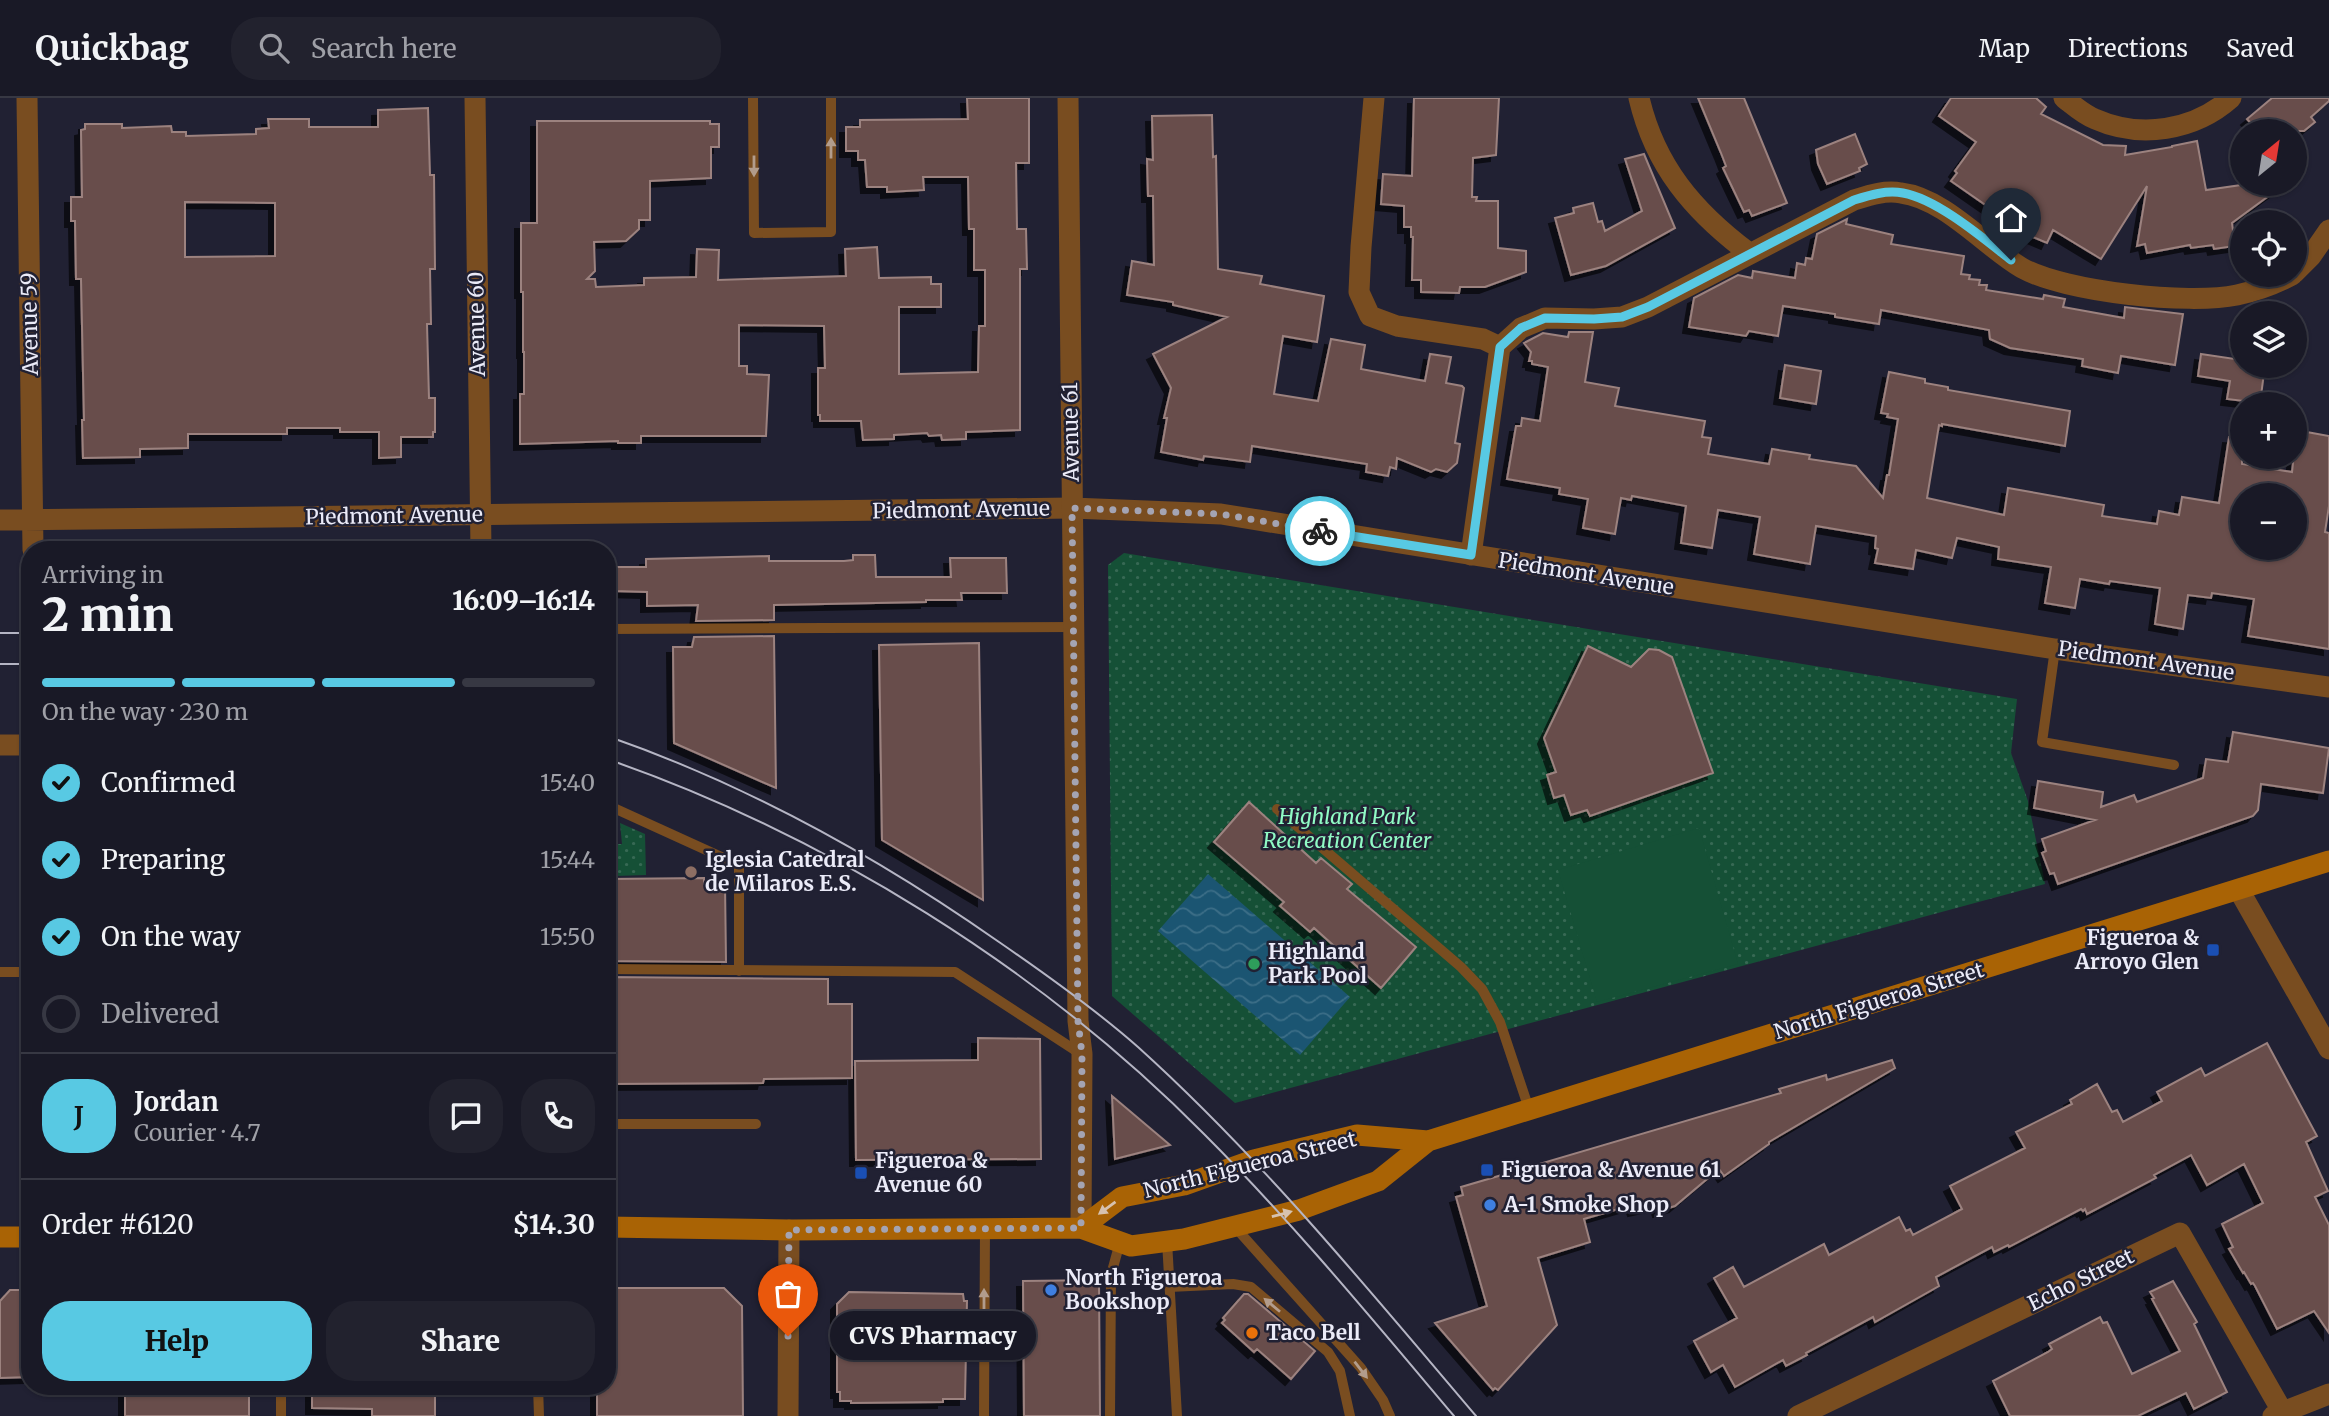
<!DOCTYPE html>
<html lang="en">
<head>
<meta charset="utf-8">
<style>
  :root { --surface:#191926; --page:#22222e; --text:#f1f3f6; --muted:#9fa0a7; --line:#373843; --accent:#58c9e3 }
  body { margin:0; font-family:Merriweather,serif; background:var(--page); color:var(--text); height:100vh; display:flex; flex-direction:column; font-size:26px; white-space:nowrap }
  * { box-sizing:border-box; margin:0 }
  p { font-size:23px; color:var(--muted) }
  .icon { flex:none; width:38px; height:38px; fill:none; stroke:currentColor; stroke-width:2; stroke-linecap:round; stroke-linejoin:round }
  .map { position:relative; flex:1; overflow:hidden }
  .side { position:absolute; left:21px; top:443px; width:595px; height:854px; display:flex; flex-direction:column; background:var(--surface); border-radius:28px; box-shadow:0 2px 5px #0004,0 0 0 2px var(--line) }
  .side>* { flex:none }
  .needle { width:46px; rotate:30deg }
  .fabs { position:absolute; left:2230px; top:21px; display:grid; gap:14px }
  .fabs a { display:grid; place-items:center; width:77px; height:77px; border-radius:50%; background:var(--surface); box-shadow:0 2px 5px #0004,0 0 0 2px var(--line); font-size:35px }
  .pin { position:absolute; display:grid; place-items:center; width:60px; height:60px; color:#fff; margin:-72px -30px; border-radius:50% 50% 50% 0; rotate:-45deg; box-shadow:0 0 7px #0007 }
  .pin .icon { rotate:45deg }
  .courier { position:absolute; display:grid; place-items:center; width:70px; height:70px; margin:-35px; border:5px solid #58c9e3; border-radius:50%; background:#fff; color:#222; box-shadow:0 2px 9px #0007 }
  .bubble { position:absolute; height:49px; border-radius:24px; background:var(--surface); box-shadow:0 2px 5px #0004,0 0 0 2px var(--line); font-size:23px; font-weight:800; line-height:49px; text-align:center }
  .head em { font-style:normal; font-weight:800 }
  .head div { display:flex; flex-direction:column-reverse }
  .head { display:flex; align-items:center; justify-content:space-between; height:119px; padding:0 21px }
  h1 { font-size:46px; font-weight:800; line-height:52px }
  .bar { display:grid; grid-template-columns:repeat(4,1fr); gap:10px 7px; align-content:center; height:84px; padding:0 21px }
  .bar i { height:9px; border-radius:5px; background:var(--line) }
  .bar .active { background:var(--accent) }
  .bar p { grid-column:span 4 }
  .line { display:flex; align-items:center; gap:18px; padding:0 21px; border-top:2px solid var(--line) }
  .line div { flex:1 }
  .round { display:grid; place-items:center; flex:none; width:74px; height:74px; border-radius:28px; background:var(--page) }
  ol { padding:0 21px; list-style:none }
  li { display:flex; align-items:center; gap:21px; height:77px }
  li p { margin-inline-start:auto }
  li .icon { padding:7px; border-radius:50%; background:var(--accent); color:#111; stroke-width:4 }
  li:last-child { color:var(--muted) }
  li i { width:38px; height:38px; border:4px solid var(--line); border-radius:50% }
  .cta { display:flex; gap:14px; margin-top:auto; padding:14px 21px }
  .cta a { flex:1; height:80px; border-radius:28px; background:var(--accent); color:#111; font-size:28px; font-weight:800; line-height:80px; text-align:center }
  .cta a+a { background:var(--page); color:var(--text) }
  header { display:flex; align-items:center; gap:42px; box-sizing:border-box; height:98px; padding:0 35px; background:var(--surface); border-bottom:2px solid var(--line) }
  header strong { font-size:33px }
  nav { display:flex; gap:38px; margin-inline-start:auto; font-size:24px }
  .search { width:490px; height:63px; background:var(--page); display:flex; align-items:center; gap:18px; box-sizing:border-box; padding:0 24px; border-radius:28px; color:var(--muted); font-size:26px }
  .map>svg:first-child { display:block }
  .park { fill:url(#park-dots) }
  .pitch { fill:#155036 }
  .water { fill:url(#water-waves) }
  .building { fill:#674e4c; stroke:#9c827f; stroke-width:2; fill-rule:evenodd; filter:url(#shadow) }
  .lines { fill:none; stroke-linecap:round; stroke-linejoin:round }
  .service { stroke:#794d20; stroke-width:10 }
  .minor { stroke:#794d20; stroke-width:21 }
  .tertiary { stroke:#794d20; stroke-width:21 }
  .secondary { stroke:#a96305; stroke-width:21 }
  .tram { stroke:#b5b5c4; stroke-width:2 }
  .oneway { fill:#b29c8c }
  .oneway2 { fill:#d7c2af }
  .done { stroke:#a4a4b3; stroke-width:7; stroke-dasharray:0 12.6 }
  .route { stroke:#58c9e3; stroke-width:9 }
  .education-dot { fill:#8d6e63; stroke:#212133; stroke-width:2.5 }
  .transit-dot { fill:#1a4fb4; stroke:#212133; stroke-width:2.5 }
  .leisure-dot { fill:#2e9e5b; stroke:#212133; stroke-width:2.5 }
  .shop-dot { fill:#3f7fe0; stroke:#212133; stroke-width:2.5 }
  .food-dot { fill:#e8710a; stroke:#212133; stroke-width:2.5 }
  .labels { text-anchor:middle; stroke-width:5; stroke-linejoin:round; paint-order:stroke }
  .street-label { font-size:21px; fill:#ebebf8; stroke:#212133 }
  .park-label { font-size:21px; font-style:italic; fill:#90fbc5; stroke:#212133 }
  .poi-label { font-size:21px; font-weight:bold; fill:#ebebf8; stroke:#212133; text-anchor:start }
</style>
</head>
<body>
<header>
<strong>Quickbag</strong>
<div class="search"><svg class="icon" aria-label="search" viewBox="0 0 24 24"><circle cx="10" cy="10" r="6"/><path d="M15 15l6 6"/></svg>Search here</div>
<nav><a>Map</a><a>Directions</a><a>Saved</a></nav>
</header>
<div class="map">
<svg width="2329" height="1318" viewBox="0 0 2329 1318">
  <defs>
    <pattern id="park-dots" width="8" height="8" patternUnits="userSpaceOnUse" patternTransform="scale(1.75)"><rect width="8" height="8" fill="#155036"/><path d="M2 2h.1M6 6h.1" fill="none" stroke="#376954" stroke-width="1.8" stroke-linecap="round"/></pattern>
    <pattern id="water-waves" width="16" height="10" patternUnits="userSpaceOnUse" patternTransform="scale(1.75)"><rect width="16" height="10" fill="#1b5572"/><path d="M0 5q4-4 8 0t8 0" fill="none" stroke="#3c6e87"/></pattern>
    <filter id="shadow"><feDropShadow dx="-6" dy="6" stdDeviation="0" flood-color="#0009"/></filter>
  </defs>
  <rect width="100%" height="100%" fill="#212133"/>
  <path class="park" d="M1124,455L2017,601L2011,655L2028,703L2045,786L1235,1005L1112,898L1108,467Z
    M620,725L645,736L646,777L615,778L614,746H622Z"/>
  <path class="pitch" d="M1699,730L1738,866L1597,904L1558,772Z"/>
  <path class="water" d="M1208,776L1350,899L1300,957L1158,833Z"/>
  <path class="building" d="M967,0H1029V65H1016L1017,131H1026L1027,171H1020V332L966,334V341L942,342L941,337L929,338L927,335L894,337V341L863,342L861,323H820V317H818V270H825L824,228L739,227V268H747V276L769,277L766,338H641V345H618V343L520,346V296H524V254H523V194H521V125H537V23H710V26H719V49H711V80L650,83V122H639V131L626,143L594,144L595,173L587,181H595L596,189L644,187V180L696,179L697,151L719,152L718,182L846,178L845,151L877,149L879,180L931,179V186H941V209H899V276L978,274L979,228H985V172H974V131H969L968,79H923L924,92L887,94V89H867L865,62H858V53H846V29H860V22L968,21Z
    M1414,0H1499L1496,57L1473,60L1472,99H1477L1476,103H1498V150L1526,153V174L1485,189H1460L1459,195L1421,194V182H1412L1413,139H1411V129H1404V108L1381,106L1383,76L1412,78Z
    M1698,0H1744L1787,105L1752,118L1749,112L1744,114L1723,70L1726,68L1721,55Z
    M1951,0H2036L2046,9L2041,16L2103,47L2126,48L2125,57L2172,49V48L2197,43L2206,92L2248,86H2285L2232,125L2235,148L2214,151L2213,147L2191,150L2190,147L2147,155L2145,146L2137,148L2147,88L2101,161L2053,132L2047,145L2002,126L2004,120L1951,83L1957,75L1955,73L1976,44L1939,18Z
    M2272,0H2329V3L2311,19L2315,24L2304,33H2258L2247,21Z
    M428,10L430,77H434L435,171H430L431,226H427L429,300H435V334H433V339H401V359L379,360V334H340V330H287V336H188V350L140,351V359L83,360L82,322H84L81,181H76L75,123H71V99H82L81,32L85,31V26H122V30L171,28L172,34H186V38L256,36V31L269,30L268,21H309V29H378V12ZM185,104L275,105V158L185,159Z
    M1212,17L1213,59L1216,58L1218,171L1262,178L1260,186L1324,198L1317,244L1283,238L1274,296L1318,303L1331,241L1365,247L1361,271L1425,283L1430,256L1451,259L1446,285L1462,288L1464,290L1455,345L1460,346L1457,365L1447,374L1436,371L1431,374L1397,360L1396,371L1390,369L1388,378L1366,374L1367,366L1360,365L1252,348L1250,364L1204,358L1203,362L1161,354L1167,320H1164L1171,290L1153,256L1227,219L1173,207V204L1127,197L1132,163L1154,167L1153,98H1148L1147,61L1153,62L1152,18Z
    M1855,36L1867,66L1859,70L1860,73L1827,86L1818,66L1816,52Z
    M1644,56L1675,130L1606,168L1571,177L1555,120L1574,115L1573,110L1593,105L1598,124L1602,123L1605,133L1642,113L1625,61Z
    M1847,121L1846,126L1893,137L1891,146L1964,158L1961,176L1970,177L1969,181L1980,182L1979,187H1987L1986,192L2043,201L2044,197L2065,201L2063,209L2124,220L2125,209L2183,216L2175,267L2121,258L2118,275L2082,268L2083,261L2010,250L1990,241L1989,232L1881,212L1879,226L1835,219V216L1783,208L1778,238L1749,233L1746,238L1689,229L1694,200L1738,177L1752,180L1753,173L1795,180L1797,165L1805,167L1806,160L1812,161L1817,136Z
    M1569,234H1593L1585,284L1619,290L1615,308L1705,323L1702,339L1711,340L1708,356L1769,366L1772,351L1810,357L1809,361L1856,368L1883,400L1887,377H1889L1898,321L1887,319L1888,316L1881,315L1889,274L1925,281V285L1948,289V292L2070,313L2065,348L1942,326V328L1939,327L1927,400L2004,417L2008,390L2104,407L2102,418L2157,426L2159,413L2179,417L2182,399L2219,405L2229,339L2242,340V366L2292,374L2295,347H2298L2301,333L2329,338V408L2325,434L2329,435V551L2248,538L2254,501L2212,495L2211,500L2188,497L2183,531L2155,526L2160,490L2110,483L2109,486L2080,481L2075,510L2045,505L2051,469L1998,461L1999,449L1957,440L1952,460L1916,452L1913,471L1875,465L1878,451L1875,450L1876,438L1816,428L1810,466L1754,456L1760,419L1718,412L1712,450L1681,445L1686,408L1632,398L1631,402L1621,400L1615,436L1583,430L1588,401L1559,396L1560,390L1507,381L1516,328H1521L1522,320L1540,323L1548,269L1532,266V263H1529L1531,254L1524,245L1543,235L1568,239ZM2242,397H2294V450H2242Z
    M2201,256L2242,262V268H2265L2260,305L2227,301L2230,283L2198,278Z
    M1785,267L1821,273L1816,306L1780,300Z
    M853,457H875L876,479H951L950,460H1006L1007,495H961L962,502H926V504L774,507V522L696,523L698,507L647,508V494L613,493V469H646V461L769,458V463H844L853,462Z
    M774,538L776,690L674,645L673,549H692L694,539Z
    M979,545L983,802L882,742L879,547Z
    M1588,548L1631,569L1649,551L1659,552L1672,559L1713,675L1590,718L1587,712L1571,717L1564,697L1554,700L1547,677L1556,674L1544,640Z
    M2233,634L2329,650L2323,695L2261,686L2258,712L2253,718L2058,786L2054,775L2050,776L2042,755L2046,753L2042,741L2095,722L2034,710L2038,683L2103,694L2101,709L2134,697L2137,704L2203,680L2206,661L2228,664Z
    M1249,704L1316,765L1321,760L1352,786L1347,791L1416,849L1381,890L1314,830L1310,834L1280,808L1284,804L1214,744Z
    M704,780V786L725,785L726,864L607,863V781Z
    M607,879L828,881V906H852V980L764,981L763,985L607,986Z
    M978,940L1040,941L1041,1061L856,1062L855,963L978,962Z
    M2267,945L2317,1038L2306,1044L2328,1093L2315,1099L2329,1127V1235L2314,1213L2277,1231L2255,1188L2253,1185L2251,1186L2244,1174L2243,1175L2229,1151L2233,1149L2222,1126L2263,1105L2244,1066L2207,1087L2191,1057L2154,1077L2156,1080L2087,1116L2085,1111L2083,1113L2081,1111L2009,1149L2008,1147L1994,1154L1992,1149L1936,1179L1939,1188L1875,1224L1873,1219L1806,1255L1807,1257L1786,1268L1783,1262L1735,1289L1723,1267L1711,1274L1694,1243L1737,1220L1714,1180L1733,1169L1744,1189L1824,1146L1829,1157L1899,1119L1906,1133L1910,1131L1913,1137L1962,1111L1950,1088L2025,1050L2016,1034L2072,1006L2070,1002L2097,986L2112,1014L2117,1012L2123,1024L2162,1003L2157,994L2201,970L2205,978Z
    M1892,962L1895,970L1769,1044V1046L1724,1078L1719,1071L1675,1108L1659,1113L1657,1107L1634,1112L1632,1107L1584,1121L1590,1144L1538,1160L1557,1227L1498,1292L1495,1290L1493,1292L1435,1225L1487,1208L1456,1099L1463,1097L1461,1089L1781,995L1779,991L1826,977L1827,982Z
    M1112,998L1170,1047L1115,1061Z
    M1099,1182L1100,1318H1024L1023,1183Z
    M2173,1183L2197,1224L2194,1226L2227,1294L2194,1311L2186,1295L2138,1318H2010L1993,1283L2048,1254L2052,1251L2049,1246L2100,1219L2103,1225L2107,1224L2132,1276L2180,1253L2152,1201L2154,1200L2150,1194Z
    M607,1190H724L742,1208L743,1318H597V1288H607Z
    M10,1192H30V1279L0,1280V1203Z
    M849,1194L963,1196L964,1203H967L965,1301H943V1304L851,1305V1303H840V1294H837V1206Z
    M1244,1196H1248L1315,1253L1291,1281L1257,1251L1254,1254L1222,1225L1225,1222L1223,1220Z
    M125,1288H249V1318H125Z
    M312,1288H435V1318H372V1311L312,1310Z"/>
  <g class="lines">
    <path class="service" d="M753,0L754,135L831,134V0
      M607,531L1074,529
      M2055,551L2042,644L2174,667
      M607,709L616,711L739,767V873
      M1277,711L1461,869L1482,891L1500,924L1529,1011
      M607,871L955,874L1081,956
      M0,874H30
      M607,1026H756
      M607,1096L610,1026
      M1235,1129L1361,1270L1383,1302L1390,1318
      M1167,1143L1177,1318
      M1169,1189L1233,1186L1251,1189L1328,1254L1340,1273L1350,1318
      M538,1288L539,1318
      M281,1318V1288
      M984,1318L985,1130
      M1110,1318L1111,1177L1120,1144"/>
    <path class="minor" d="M27,0L33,452
      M475,0L481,452
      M1374,0L1361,149L1359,194L1370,218L1397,228L1483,241L1500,249L1521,230L1545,220L1594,221L1622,219L1648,209L1854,102C1870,97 1885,92 1901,95C1944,100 1986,149 2022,170C2065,194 2189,207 2237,197C2256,193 2275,186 2292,177
      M1639,0C1655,68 1693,113 1749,155
      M2064,0C2073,7 2084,17 2095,21C2140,41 2194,33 2231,0
      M2294,175L2311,158L2329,132
      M0,422L1072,410
      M1471,457L1500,249
      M0,647H30
      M2239,792L2329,951
      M1798,1318L2180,1135L2282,1313
      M2273,1318L2329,1296"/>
    <path class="tertiary" d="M1068,0L1078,923L1082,956L1081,1130
      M1072,410L1221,416L2055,551L2329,589
      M788,1318L789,1132"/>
    <path class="secondary" d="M607,1129L789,1132L1081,1130L1131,1148L1184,1141L1299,1112L1378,1083L1428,1043L2329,763
      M1081,1130L1122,1099L1184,1087L1254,1062L1357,1037L1428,1043
      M0,1139H30"/>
    <path class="tram" d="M0,535H30
      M0,566H30
      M607,638C748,687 878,759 999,844C1047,877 1095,911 1138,949C1262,1061 1368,1191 1476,1318
      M607,661C826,737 1041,871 1204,1036C1293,1125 1373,1222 1454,1318"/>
  </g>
  <defs><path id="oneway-solid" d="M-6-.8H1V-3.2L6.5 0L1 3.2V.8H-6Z" transform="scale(1.75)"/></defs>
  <g class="oneway">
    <use href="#oneway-solid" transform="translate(831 50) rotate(-90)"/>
    <use href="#oneway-solid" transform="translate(754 68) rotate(90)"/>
    <use href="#oneway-solid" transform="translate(984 1201) rotate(-90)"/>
    <use href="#oneway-solid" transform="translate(1272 1207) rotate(-140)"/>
    <use href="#oneway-solid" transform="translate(1361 1272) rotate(52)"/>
  </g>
  <g class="oneway2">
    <use href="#oneway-solid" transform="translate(1107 1110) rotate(144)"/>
    <use href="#oneway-solid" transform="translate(1282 1116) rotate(-15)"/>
  </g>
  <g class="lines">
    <path class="done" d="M788,1238L789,1132L1081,1130L1082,956L1078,923L1072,410L1221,416L1320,433"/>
    <path class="route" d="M1320,433L1471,457L1500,249L1521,230L1545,220L1594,221L1622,219L1648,209L1854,102C1870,97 1886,92 1903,95C1937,101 1983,140 2011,162"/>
  </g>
  <circle class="education-dot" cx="691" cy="774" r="7"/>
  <g class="transit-dot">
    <rect x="2206" y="845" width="14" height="14" rx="3.5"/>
    <rect x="1480" y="1065" width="14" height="14" rx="3.5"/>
    <rect x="854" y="1068" width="14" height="14" rx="3.5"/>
  </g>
  <circle class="leisure-dot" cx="1254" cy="866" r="7"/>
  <g class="shop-dot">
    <circle cx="1490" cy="1107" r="7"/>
    <circle cx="1051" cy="1192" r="7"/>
  </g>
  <circle class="food-dot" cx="1252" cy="1235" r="7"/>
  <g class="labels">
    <g class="street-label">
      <text transform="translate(30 226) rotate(-91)" y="7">Avenue 59</text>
      <text transform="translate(477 226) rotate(-91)" y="7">Avenue 60</text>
      <text transform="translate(1071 334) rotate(-91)" y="7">Avenue 61</text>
      <text transform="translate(961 412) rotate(-1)" y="7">Piedmont Avenue</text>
      <text transform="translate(394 418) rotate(-1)" y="7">Piedmont Avenue</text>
      <text transform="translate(1586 476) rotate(9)" y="7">Piedmont Avenue</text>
      <text transform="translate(2146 563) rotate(8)" y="7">Piedmont Avenue</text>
      <text transform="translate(1879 903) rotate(-17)" y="7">North Figueroa Street</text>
      <text transform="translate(1250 1067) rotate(-14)" y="7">North Figueroa Street</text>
      <text transform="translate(2081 1182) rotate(-26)" y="7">Echo Street</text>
    </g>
    <g class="park-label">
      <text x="1347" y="726">Highland Park<tspan x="1347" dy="24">Recreation Center</tspan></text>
    </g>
    <g class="poi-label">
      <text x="705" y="769">Iglesia Catedral<tspan x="705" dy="24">de Milaros E.S.</tspan></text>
      <text x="2199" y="847" text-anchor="end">Figueroa &amp;<tspan x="2199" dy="24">Arroyo Glen</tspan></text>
      <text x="1268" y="861">Highland<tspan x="1268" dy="24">Park Pool</tspan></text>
      <text x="875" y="1070">Figueroa &amp;<tspan x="875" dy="24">Avenue 60</tspan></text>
      <text x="1501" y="1079">Figueroa &amp; Avenue 61</text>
      <text x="1504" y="1114">A-1 Smoke Shop</text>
      <text x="1065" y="1187">North Figueroa<tspan x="1065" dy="24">Bookshop</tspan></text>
      <text x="1266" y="1242">Taco Bell</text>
    </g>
  </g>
</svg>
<div class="fabs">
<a><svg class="needle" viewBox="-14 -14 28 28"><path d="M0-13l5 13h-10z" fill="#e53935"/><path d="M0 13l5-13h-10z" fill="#9fa0a7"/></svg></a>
<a><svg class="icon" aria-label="locate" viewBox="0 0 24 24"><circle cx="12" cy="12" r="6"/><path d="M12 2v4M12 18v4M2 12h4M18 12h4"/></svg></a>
<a><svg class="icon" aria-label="layers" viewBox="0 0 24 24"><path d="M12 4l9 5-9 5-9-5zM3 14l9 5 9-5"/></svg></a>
<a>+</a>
<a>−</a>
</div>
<div class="pin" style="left:788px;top:1238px;background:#ea580c"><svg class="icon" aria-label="bag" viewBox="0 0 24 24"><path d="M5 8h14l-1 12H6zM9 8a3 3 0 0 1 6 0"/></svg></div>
<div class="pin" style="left:2011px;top:162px;background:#1f2937"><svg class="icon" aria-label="home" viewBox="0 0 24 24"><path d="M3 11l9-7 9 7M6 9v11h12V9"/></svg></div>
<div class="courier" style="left:1320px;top:433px"><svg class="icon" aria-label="bike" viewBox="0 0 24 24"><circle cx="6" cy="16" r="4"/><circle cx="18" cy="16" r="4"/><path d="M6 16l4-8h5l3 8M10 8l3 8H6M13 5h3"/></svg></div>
<div class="bubble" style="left:830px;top:1213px;width:206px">CVS Pharmacy</div>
<section class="side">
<div class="head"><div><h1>2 min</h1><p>Arriving in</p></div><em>16:09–16:14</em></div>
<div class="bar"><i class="active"></i><i class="active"></i><i class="active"></i><i></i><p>On the way · 230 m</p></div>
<ol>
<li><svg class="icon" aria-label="check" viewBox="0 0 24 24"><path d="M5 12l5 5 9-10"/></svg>Confirmed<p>15:40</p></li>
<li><svg class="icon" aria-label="check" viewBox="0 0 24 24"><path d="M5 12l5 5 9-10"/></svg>Preparing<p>15:44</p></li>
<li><svg class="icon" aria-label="check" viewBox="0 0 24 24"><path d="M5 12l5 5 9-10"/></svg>On the way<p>15:50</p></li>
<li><i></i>Delivered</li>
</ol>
<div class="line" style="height:126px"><b class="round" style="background:var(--accent);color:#111">J</b><div><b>Jordan</b><p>Courier · 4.7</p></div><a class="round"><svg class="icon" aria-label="chat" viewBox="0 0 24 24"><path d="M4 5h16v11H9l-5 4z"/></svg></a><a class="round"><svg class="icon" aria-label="phone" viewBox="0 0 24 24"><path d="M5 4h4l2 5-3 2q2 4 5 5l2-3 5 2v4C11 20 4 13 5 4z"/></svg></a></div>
<div class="line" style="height:91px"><div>Order #6120</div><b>$14.30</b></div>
<div class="cta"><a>Help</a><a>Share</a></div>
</section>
</div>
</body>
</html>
